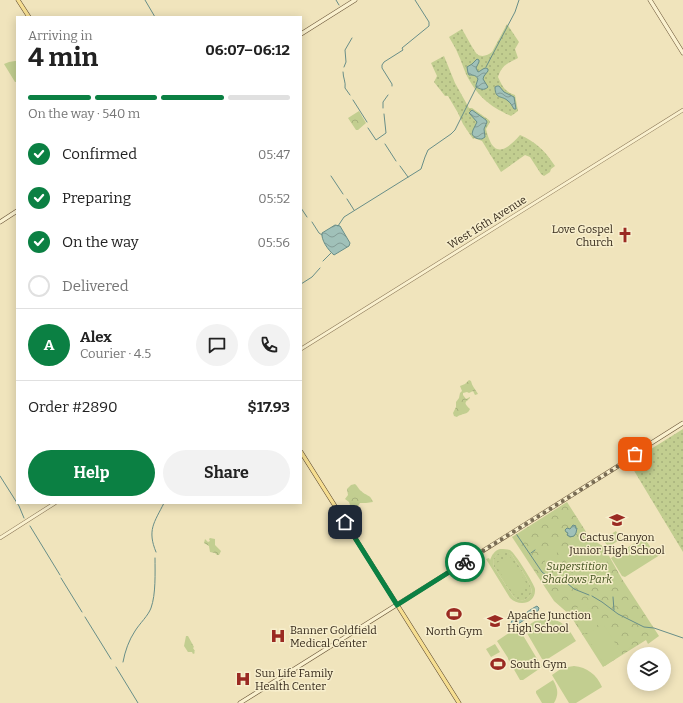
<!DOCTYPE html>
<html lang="en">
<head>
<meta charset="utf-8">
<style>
  :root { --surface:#fff; --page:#f2f2f2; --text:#222; --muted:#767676; --line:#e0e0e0; --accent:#0b8043 }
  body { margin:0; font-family:Bitter,serif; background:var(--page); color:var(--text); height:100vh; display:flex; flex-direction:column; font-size:15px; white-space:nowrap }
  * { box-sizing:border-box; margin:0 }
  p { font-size:13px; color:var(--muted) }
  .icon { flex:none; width:22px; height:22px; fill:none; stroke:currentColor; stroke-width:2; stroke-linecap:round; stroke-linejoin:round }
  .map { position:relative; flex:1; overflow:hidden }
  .sheet { position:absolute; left:16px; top:16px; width:286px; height:488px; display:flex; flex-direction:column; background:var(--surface); border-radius:0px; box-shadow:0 2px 10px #0003 }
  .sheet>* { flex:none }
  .buttons { position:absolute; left:627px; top:647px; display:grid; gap:8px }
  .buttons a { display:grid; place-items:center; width:44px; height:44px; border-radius:50%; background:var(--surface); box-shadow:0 2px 10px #0003; font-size:20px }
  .pin { position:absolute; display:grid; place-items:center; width:34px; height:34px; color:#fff; margin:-17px; border-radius:8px; box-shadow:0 2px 6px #0006 }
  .courier { position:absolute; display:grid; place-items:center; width:40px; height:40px; margin:-20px; border:3px solid #0b8043; border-radius:50%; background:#fff; color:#222; box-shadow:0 1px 5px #0007 }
  .head em { font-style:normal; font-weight:700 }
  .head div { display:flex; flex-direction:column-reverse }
  .head { display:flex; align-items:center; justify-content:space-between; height:68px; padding:0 12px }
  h1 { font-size:26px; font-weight:700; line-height:30px }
  .bar { display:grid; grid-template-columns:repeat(4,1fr); gap:6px 4px; align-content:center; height:48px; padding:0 12px }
  .bar i { height:5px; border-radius:3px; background:var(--line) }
  .bar .on { background:var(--accent) }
  .bar p { grid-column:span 4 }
  .line { display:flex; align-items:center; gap:10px; padding:0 12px; border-top:1px solid var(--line) }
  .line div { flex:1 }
  .round { display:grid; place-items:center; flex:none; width:42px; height:42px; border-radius:21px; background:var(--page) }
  ol { padding:0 12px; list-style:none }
  li { display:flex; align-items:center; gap:12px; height:44px }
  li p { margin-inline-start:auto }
  li .icon { padding:4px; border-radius:50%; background:var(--accent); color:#fff; stroke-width:4 }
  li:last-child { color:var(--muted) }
  li i { width:22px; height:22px; border:2px solid var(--line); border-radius:50% }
  .primary-button { display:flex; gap:8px; margin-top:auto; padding:8px 12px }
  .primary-button a { flex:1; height:46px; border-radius:24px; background:var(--accent); color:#fff; font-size:16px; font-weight:700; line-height:46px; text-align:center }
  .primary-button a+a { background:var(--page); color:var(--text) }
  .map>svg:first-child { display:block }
  .grass { fill:url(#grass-dots) }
  .park { fill:url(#park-crowns) }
  .pitch { fill:#c2ce90; fill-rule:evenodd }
  .water { fill:url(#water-waves); stroke:#688e88 }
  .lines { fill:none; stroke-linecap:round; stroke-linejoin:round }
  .stream { stroke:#688e88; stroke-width:1 }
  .tertiary-casing { stroke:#887455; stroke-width:4 }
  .secondary-casing { stroke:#6a5538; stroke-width:4.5 }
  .primary-casing { stroke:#55412a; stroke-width:4.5 }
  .tertiary { stroke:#faf1cf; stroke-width:3 }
  .secondary { stroke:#faf1cf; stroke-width:3.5 }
  .primary { stroke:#f6de91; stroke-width:3.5 }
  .done { stroke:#776b53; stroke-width:4; stroke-dasharray:0 7.2 }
  .route { stroke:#0b8043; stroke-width:5 }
  .labels { text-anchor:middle; stroke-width:3; stroke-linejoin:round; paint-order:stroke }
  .street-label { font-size:11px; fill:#362a1b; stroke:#f7eecc }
  .poi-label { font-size:11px; fill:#362a1b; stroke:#f7eecc; text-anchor:start }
  .park-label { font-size:11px; font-style:italic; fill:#435420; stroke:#f7eecc }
</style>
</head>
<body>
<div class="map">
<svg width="683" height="703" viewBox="0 0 683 703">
  <defs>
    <pattern id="grass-dots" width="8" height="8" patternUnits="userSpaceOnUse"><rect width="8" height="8" fill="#c2ce90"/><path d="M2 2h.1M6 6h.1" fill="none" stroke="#a7b17c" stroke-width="1.8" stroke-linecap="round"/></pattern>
    <pattern id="park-crowns" width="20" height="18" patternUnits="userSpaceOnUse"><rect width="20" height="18" fill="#c2ce90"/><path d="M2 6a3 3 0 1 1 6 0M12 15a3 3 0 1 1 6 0" fill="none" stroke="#a7b17c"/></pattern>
    <pattern id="water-waves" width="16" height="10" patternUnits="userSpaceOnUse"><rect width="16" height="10" fill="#a0c1b9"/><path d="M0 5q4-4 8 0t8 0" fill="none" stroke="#839d96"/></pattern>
  </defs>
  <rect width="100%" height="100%" fill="#f0e4bc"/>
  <path class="grass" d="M507,24L519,42L515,49L518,58C508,63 502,65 498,77C503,87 504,91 515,95L518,111L511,116C489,106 477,96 466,74C463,67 461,60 458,54C456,48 452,43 449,37L462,29C465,34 474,51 477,54C482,58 488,55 492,52Z
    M444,56L455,83L469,108H472L489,120L490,122L486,129C487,133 488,137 490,141C498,159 512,144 520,135C535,141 546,152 555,166L551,169L550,172L544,176L541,174L530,157L525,155L501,172L482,141L474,138L473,139L463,124L458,113L448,96H445L434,82L437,76L431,63Z
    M683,429V552L630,464L651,449Z
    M500,552C505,551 508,552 512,555C516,562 530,581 531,588C533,593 529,598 524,600C520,601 516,599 513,596L494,567C492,560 494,556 500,552Z"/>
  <path class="park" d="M359,111L366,123L358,130H356L348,118Z
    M469,380L471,381C472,386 475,389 478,394L475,395L473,391L469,393L467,392L463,393V395L466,399L470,397V398C464,403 464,403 470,409C468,414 465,413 461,415C459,415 458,416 457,417L454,416L453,413L456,407V402L459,398L460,393L462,391L460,386L465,384Z
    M355,484C358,486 358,489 361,491C366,496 370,494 373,502L366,503H360L357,508L350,505L349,502L345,499L348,495L347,489L351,485Z
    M567,502L590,538L604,547L622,579L659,636L648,644L646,640L603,667L570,615L554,601L512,537Z
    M210,538L215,539V545L221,551L219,555H217L215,553L210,552L209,546L204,543L205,539L208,542L210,541L209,539Z
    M186,636H188L194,647L193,648L195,651L194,652L195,653L193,654L192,652H188L184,646Z"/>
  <path class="pitch" d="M15,61H17V82H15L4,64L9,62Z
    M616,531L621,539L608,547L603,539Z
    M644,537L654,553L661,549L663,553L625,577L622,576L611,558Z
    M587,540C601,544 605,551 608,565L582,582L578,581L561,554C569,545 574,541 587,540Z
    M500,549C504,549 507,549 510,550C515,553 534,584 535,589C536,604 519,607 510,598L486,559L489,558L490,560C492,555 494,551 500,549ZM504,552L508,553L512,555C516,562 530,581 531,588C533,593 529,598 524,600C520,601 516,599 513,596L494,567C492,559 495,553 504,552Z
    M555,549L557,551L556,569H547L545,567V550Z
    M509,555L528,586L514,595L495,564Z
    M585,603L592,613L577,622L570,612Z
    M592,614L599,624L584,634L577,623Z
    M542,619C562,618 567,626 576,641L546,660L542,659L524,628L535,621Z
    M603,624L622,654L605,666L586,635Z
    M518,627L542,667L523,680H520L508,659V658L497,641Z
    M495,644L500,652L491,657L486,649Z
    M574,666C587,667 597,675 602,687L576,703H569L552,675L562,668Z
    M553,680C558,688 559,695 554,703H542L536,693V691Z"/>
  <path class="water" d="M477,59L479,60V62L476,68L478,72C481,71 483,68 486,68L488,69V71L484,76L483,79L488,87C484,91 480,89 476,87V85L478,79C476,75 473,75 469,75L468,73L467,67L472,64Z
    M497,86H499L504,92L514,97L516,109H514C512,106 511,103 508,101C502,95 495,100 495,87Z
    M472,110L486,120L487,122L484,129L485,137L482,139C477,139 474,138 472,134L473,130L477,122L470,114L469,113Z
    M335,225L340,226L350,243L349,246L334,255C328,250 321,240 322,233Z
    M573,525L576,526L575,528H577L576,533L574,536L570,537L567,535L568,533L566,532L565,530L567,528L570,529Z
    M537,606L539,608L538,611L515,626L511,623L512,620C515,619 518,617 522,616C527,612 531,609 537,606Z"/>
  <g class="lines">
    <path class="stream" d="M145,0L155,17
      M336,0L339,5
      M344,67L346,62L345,50L352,38
      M486,67L515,12L519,0
      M343,72C343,78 346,82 345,88L350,95
      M392,86V84L382,68V65L384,62L403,50L402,48L429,26V22L415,0
      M353,100L367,122
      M383,108V102L388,95
      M368,128L376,140L386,133L384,114
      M385,144L396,161
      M400,166L408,177
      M331,176L343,194
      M347,199L354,210
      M301,208L307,217
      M312,222L319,233L322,235
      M338,226L344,217L421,169L425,157L428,150L451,134L455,130L477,86
      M323,261L331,253
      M301,284L312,277L320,268
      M0,476L19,506L24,518
      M30,526L60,575
      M517,535L542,572L546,575L567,583L574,589L589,595
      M156,552C147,530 154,523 164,503
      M531,553L535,550
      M61,578L82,612
      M592,596L602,602L618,614L644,627L654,628L683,638
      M613,597L614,610
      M85,617L111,659
      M123,662C125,651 129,640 135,631C140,623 148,616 151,608C156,594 155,573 155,558
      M116,667L138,703"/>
    <g class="tertiary-casing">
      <path id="tertiary" d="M301,349L683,110
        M0,538L55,503"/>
    </g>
    <g class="secondary-casing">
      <path id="secondary" d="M650,0L683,53
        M301,34L355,0
        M0,222L17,211
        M240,703L623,463L645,447L683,423"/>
    </g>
    <g class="primary-casing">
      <path id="primary" d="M18,0L29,17
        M301,452L459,703"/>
    </g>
    <use href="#tertiary" class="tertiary"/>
    <use href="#secondary" class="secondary"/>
    <use href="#primary" class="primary"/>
  </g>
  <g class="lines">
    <path class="done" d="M465,562L614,469L635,454"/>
    <path class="route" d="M345,522L397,605L465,562"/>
  </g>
  <defs>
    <g id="church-bare" transform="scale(1.2)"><path d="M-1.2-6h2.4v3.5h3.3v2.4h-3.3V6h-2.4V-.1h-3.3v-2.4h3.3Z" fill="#9a2a22" stroke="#f7eecc" stroke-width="2.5" paint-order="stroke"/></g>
    <g id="school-bare" transform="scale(1.2)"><path d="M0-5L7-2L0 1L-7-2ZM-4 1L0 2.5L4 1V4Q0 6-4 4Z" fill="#9a2a22" stroke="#f7eecc" stroke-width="2.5" paint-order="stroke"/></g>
    <g id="stadium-bare" transform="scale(1.2)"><path d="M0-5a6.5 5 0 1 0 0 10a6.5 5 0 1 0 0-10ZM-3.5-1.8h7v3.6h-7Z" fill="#9a2a22" stroke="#f7eecc" stroke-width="2.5" paint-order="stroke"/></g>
    <g id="hospital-bare" transform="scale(1.2)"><path d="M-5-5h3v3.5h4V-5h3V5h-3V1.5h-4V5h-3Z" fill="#9a2a22" stroke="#f7eecc" stroke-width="2.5" paint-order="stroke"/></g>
  </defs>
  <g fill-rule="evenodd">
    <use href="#church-bare" x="625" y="235"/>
    <use href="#school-bare" x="617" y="520"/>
    <use href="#stadium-bare" x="454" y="614"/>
    <use href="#school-bare" x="495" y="621"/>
    <use href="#hospital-bare" x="278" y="636"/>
    <use href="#stadium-bare" x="498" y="664"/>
    <use href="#hospital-bare" x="243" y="679"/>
  </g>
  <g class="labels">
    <g class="street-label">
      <text transform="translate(487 222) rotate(-32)" y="4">West 16th Avenue</text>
    </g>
    <g class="poi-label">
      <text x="613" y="233" text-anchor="end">Love Gospel<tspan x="613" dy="13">Church</tspan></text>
      <text x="617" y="541" text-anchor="middle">Cactus Canyon<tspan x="617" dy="13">Junior High School</tspan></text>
      <text x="507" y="619">Apache Junction<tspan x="507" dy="13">High School</tspan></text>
      <text x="290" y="634">Banner Goldfield<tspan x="290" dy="13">Medical Center</tspan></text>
      <text x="454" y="635" text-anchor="middle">North Gym</text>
      <text x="510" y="668">South Gym</text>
      <text x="255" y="677">Sun Life Family<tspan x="255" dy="13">Health Center</tspan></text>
    </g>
    <g class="park-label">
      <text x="577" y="570">Superstition<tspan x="577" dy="13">Shadows Park</tspan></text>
    </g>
  </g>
</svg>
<div class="buttons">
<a><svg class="icon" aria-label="layers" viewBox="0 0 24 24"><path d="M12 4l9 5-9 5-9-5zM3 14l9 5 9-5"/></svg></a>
</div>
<div class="pin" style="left:635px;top:454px;background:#ea580c"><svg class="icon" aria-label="bag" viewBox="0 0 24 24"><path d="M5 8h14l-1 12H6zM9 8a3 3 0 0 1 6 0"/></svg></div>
<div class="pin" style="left:345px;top:522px;background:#1f2937"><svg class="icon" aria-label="home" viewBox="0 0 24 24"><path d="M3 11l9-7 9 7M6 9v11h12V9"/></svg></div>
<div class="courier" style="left:465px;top:562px"><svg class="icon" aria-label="bike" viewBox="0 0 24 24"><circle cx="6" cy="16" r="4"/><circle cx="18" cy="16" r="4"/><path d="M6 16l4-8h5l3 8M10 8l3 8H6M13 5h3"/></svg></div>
<section class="sheet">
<div class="head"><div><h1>4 min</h1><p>Arriving in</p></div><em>06:07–06:12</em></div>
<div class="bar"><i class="on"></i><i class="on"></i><i class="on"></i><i></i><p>On the way · 540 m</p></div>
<ol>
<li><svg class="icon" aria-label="check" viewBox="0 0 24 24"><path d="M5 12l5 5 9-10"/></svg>Confirmed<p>05:47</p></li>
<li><svg class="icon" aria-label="check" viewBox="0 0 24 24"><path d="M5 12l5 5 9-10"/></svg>Preparing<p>05:52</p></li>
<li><svg class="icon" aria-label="check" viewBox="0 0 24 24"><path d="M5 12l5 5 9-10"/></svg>On the way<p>05:56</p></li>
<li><i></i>Delivered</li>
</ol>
<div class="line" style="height:72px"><b class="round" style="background:var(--accent);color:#fff">A</b><div><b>Alex</b><p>Courier · 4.5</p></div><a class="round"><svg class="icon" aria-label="chat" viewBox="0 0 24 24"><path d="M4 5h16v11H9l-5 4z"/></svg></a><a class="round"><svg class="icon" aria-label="phone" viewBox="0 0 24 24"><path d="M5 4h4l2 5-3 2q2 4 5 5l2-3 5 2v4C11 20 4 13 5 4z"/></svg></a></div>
<div class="line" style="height:52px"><div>Order #2890</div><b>$17.93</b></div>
<div class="primary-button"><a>Help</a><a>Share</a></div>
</section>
</div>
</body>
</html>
